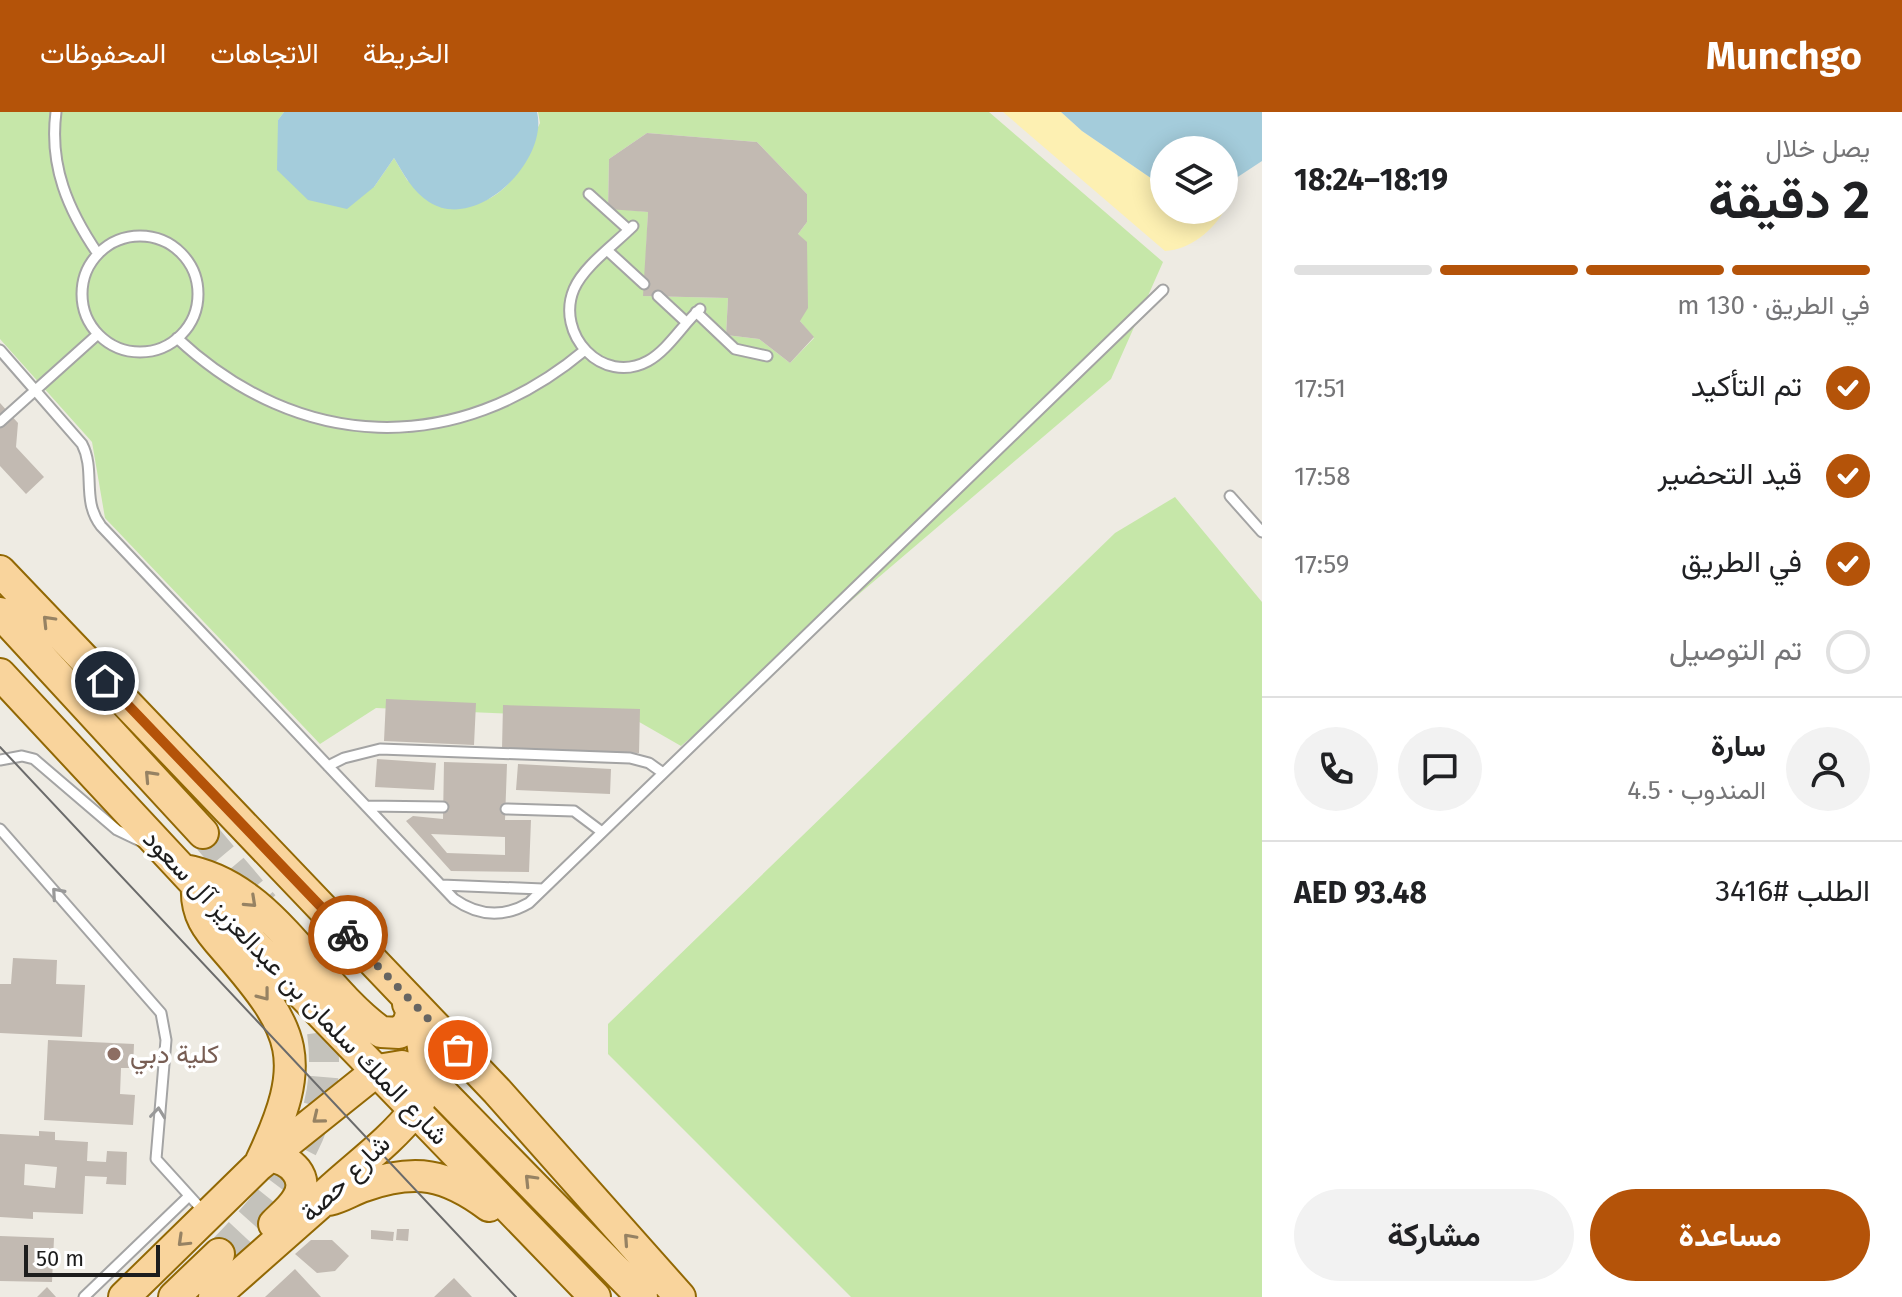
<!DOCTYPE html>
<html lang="ar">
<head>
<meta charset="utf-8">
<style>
  :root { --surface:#fff; --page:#f2f2f2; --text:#202124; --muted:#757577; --line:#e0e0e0; --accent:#b45309 }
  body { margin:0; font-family:"Fira Sans",Vazirmatn,sans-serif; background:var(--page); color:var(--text); direction:rtl; height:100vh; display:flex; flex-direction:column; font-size:30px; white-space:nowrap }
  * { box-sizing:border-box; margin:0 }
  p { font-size:26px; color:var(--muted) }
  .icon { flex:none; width:44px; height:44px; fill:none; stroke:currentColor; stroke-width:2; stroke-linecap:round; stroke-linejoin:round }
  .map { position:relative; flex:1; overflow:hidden; direction:ltr }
  .sheet { display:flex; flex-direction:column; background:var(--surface); width:640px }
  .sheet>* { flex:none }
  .controls { position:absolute; left:1150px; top:24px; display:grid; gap:16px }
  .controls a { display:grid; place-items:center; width:88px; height:88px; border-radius:50%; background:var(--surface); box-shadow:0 4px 20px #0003; font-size:40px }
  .scale { position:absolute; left:24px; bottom:20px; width:136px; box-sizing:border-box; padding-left:8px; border:4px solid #1d1d1d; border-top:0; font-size:22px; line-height:28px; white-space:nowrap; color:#1d1d1d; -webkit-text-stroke:6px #fff; paint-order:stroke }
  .pin { position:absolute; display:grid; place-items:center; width:68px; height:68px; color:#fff; margin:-34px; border:4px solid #fff; border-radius:50%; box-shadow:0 2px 8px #0007 }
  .courier { position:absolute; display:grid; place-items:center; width:80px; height:80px; margin:-40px; border:6px solid #b45309; border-radius:50%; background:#fff; color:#222; box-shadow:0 2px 10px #0007 }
  .head em { font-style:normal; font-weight:700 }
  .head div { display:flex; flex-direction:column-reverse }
  .head { display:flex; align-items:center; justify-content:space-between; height:136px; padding:0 32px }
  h1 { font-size:52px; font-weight:700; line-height:60px }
  .bar { display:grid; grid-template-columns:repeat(4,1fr); gap:12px 8px; align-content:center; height:96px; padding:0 32px }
  .bar i { height:10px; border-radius:6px; background:var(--line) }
  .bar .selected { background:var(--accent) }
  .bar p { grid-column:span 4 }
  .line { display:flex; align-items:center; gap:20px; padding:0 32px; border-top:2px solid var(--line) }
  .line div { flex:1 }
  .round { display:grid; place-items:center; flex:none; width:84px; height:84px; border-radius:42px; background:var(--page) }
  ol { padding:0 32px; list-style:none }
  li { display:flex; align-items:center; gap:24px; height:88px }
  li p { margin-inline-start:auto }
  li .icon { padding:8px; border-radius:50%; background:var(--accent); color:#fff; stroke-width:4 }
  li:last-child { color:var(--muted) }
  li i { width:44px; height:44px; border:4px solid var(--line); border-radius:50% }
  .cta { display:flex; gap:16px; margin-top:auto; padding:16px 32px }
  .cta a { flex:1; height:92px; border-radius:48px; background:var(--accent); color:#fff; font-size:32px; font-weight:700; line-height:92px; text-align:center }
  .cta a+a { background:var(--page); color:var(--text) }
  header { display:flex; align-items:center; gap:48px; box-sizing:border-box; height:112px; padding:0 40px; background:var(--accent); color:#fff }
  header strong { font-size:38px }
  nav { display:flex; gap:44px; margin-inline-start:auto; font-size:28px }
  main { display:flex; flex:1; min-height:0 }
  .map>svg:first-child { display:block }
  .grass { fill:#c6e7a9; fill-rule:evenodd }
  .sand { fill:#fdf0b2 }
  .water { fill:#a4ccdb }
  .building { fill:#c2bab2; fill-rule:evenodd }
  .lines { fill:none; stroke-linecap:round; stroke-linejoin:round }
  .primary-tunnel { stroke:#c4c2bb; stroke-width:30; stroke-dasharray:30 15; stroke-linecap:butt }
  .service-casing { stroke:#a4a4a4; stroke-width:13 }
  .primary-casing { stroke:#926804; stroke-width:34 }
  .service { stroke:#fff; stroke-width:9 }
  .primary { stroke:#f9d49c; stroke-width:30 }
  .tram { stroke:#6b6b6b; stroke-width:2 }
  .oneway { stroke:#968263 }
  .oneway2 { stroke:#999 }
  .done { stroke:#666562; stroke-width:8; stroke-dasharray:0 14.4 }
  .route { stroke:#b45309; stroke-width:10 }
  .education-dot { fill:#8d6e63; stroke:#fff; stroke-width:3 }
  .labels { text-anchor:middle; stroke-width:7; stroke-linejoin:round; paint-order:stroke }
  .street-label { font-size:26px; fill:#1d1d1d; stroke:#fff }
  .education-label { font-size:26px; fill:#785e54; stroke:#fff; text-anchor:start }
</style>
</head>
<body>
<header>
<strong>Munchgo</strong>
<nav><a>الخريطة</a><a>الاتجاهات</a><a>المحفوظات</a></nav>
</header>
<main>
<section class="sheet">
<div class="head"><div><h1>2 دقيقة</h1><p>يصل خلال</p></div><em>18:19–18:24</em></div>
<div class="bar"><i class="selected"></i><i class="selected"></i><i class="selected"></i><i></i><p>في الطريق · 130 m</p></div>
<ol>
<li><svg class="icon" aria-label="check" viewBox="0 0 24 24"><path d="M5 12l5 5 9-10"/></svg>تم التأكيد<p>17:51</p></li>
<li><svg class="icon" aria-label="check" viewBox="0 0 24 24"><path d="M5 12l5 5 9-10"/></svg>قيد التحضير<p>17:58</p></li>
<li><svg class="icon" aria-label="check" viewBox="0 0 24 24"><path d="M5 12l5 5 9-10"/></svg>في الطريق<p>17:59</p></li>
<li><i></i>تم التوصيل</li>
</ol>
<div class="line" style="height:144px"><a class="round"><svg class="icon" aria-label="person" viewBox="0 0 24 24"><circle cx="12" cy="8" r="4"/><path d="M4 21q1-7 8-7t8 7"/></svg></a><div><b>سارة</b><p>المندوب · 4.5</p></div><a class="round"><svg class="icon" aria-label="chat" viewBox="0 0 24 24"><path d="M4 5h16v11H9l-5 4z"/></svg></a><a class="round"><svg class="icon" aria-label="phone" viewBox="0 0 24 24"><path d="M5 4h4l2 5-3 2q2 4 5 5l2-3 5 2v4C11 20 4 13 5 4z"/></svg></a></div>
<div class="line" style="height:104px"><div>الطلب #3416</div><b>AED 93.48</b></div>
<div class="cta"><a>مساعدة</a><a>مشاركة</a></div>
</section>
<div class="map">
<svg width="1262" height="1185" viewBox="0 0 1262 1185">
  <rect width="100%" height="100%" fill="#eeebe3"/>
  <path class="grass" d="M0,0H284L278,8L374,75L394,46L407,68L451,97C513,89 516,61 540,11L538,0H989L1163,150L1111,267L681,634L634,607L376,596L320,632L105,406L92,330L0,227ZM647,21L757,30L807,82V110L798,122L800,209L814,226L790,251L759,227L726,223L728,186L644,184L648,100L608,96L609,47Z
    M1175,385L1262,490V1185H851L608,942V912L1115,421Z"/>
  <path class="sand" d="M1003,0H1061L1082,19L1164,75V98H1224V85L1225,97C1214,118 1190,138 1165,139Z"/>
  <path class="water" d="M284,0H537C549,48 477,121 429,90C413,80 403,61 394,46L374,75L347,97L308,88L277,58L278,8Z
    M1061,0H1262V49L1224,74V38H1164V75L1082,19Z"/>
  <path class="building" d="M647,21L757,30L807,82V110L798,122L807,130L808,196L800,209L814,225L790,251L759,227L726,223L728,186L643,184L648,100L608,97L609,47Z
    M0,291L18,311L16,335L44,365L26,382L0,354Z
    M386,587L476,591L474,633L384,629Z
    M503,593L640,597L639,641L502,637Z
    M377,647L436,651L434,678L375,675Z
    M444,650L507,652L505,708H531L529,760L451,759L406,709L413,704L443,707ZM431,722L505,725V743L447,741Z
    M518,652L611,657L610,682L516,678Z
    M13,846L57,848L56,872L85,873L82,925L0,921V872H11Z
    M48,928L134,932L133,956H121L120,982L135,983L133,1013L44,1008Z
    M39,1019L55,1020V1028L88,1030L87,1049L106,1050L107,1039L127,1040L126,1073L106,1072L107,1065L85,1064L83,1102L33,1100V1107L0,1105V1022L39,1024ZM25,1052L57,1055L55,1076L24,1073Z
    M397,1117H409L408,1129L396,1128Z
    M371,1118L394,1120L393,1129L371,1127Z
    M0,1124L54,1126L52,1170L0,1169Z
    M311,1128H332L349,1144L335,1159L317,1161L295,1142Z
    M295,1157L321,1185H265Z
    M454,1166L472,1185H434Z
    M47,1175L56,1185H37Z"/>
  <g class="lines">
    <path class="primary-tunnel" d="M203,721L264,793
      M219,1142C293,1066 346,1000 315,886"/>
    <g class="service-casing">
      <path id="service" d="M56,0C49,54 68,98 98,142
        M589,82L629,118
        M633,114C615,132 584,154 574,177C555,222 602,274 648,249C668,238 683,212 700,197
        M82 182a58 58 0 1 1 116 0a58 58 0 1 1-116 0Z
        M608,139L644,172
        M658,184L686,210
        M696,200L735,237L767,244
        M177,226C299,340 456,346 585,238
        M0,238L82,332C96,359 81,388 101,414L454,787C478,804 503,806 529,791L1163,178
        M0,310L98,222
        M1230,384L1262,420
        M0,648L22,644L34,647L117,718L142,730
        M328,654L344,646L380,637L630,646L649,651L663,661
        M366,694L443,695
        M506,697L574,699L602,720
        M0,717L161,901L166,928L156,1047L205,1101
        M441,773L543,777
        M84,1185L189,1084"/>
    </g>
    <g class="primary-casing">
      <path id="primary" d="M0,459L497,979L680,1185
        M0,501L203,721
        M0,562L191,767L595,1185
        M184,758C272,773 313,871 381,920L399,921L408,912L412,899
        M197,773C195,802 207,817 226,838C297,920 309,947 261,1049
        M270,1045C290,1046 311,1066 297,1087C292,1096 282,1104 274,1112
        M329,1088C342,1085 352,1078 364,1074C416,1056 446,1062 489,1094
        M124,1185L258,1054L378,958L402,954L424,962L642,1185
        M174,1185L219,1142
        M214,1185L324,1088L328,1080C356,1054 391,1029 414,999C435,972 423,918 408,892"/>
    </g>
    <use href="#service" class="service"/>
    <use href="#primary" class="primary"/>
    <path class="tram" d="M0,635L516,1185"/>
  </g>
  <defs><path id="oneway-chevron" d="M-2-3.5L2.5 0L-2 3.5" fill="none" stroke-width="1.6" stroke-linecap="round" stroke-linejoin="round" transform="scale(2)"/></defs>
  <g class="oneway">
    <use href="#oneway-chevron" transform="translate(48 509) rotate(-134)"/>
    <use href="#oneway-chevron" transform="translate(150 664) rotate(-133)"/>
    <use href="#oneway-chevron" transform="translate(251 790) rotate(43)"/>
    <use href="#oneway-chevron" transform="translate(264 883) rotate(52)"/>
    <use href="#oneway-chevron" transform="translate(318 1006) rotate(141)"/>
    <use href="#oneway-chevron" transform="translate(530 1068) rotate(-134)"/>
    <use href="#oneway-chevron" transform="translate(629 1127) rotate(-132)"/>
    <use href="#oneway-chevron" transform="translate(183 1129) rotate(136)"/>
  </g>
  <g class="oneway2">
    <use href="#oneway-chevron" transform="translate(57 781) rotate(-131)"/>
    <use href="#oneway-chevron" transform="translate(158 1001) rotate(-84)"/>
  </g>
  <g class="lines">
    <path class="done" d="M348,823L458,938"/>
    <path class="route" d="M105,569L348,823"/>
  </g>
  <circle class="education-dot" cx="114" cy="942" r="8"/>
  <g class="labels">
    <g class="street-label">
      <text transform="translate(296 875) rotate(46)" y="9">شارع الملك سلمان بن عبدالعزيز آل سعود</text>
      <text transform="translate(345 1066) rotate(-44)" y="9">شارع حصة</text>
    </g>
    <g class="education-label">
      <text x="130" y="951">كلية دبي</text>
    </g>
  </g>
</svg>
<div class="controls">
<a><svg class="icon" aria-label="layers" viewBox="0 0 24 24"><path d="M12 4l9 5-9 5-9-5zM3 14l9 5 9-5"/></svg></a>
</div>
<div class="scale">50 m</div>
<div class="pin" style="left:458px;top:938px;background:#ea580c"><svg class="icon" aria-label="bag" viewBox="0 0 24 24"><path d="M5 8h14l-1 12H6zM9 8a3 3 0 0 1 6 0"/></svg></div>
<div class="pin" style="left:105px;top:569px;background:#1f2937"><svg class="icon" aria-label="home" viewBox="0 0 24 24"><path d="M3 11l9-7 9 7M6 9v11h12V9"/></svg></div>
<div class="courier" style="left:348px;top:823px"><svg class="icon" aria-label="bike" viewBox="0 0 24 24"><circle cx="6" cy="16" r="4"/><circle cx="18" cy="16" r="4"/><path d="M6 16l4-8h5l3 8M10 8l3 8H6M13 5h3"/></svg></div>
</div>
</main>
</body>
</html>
